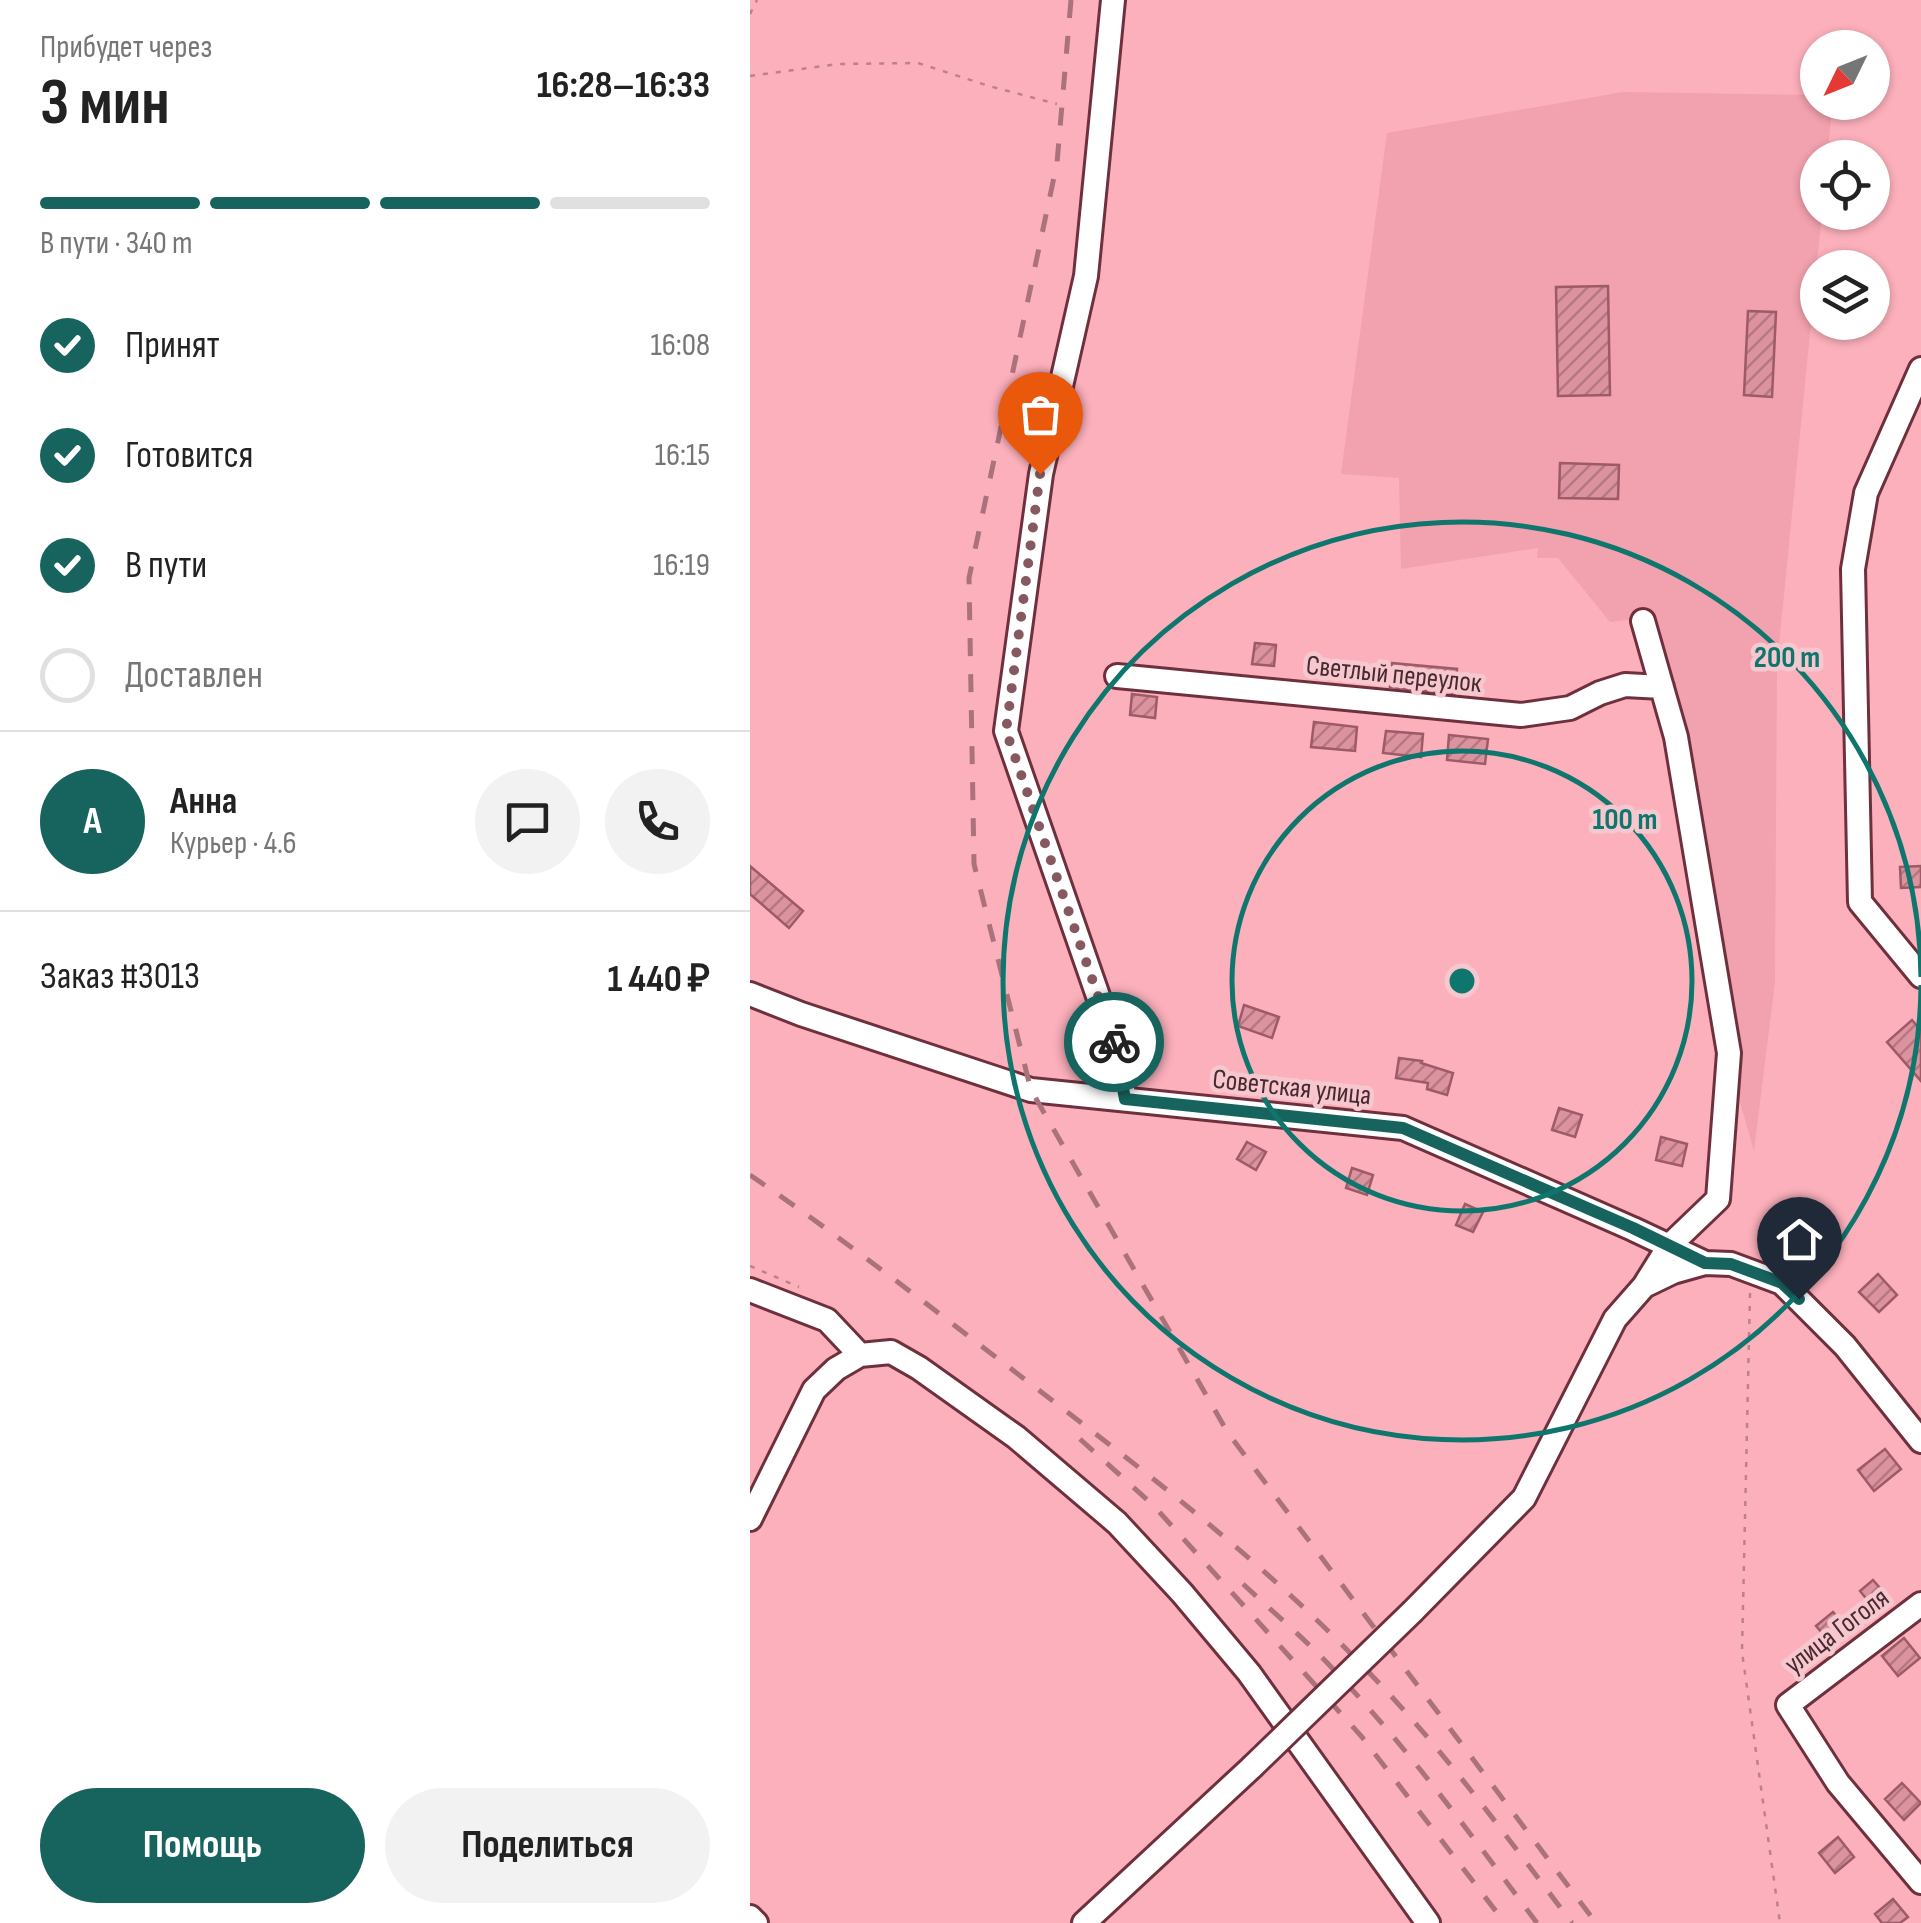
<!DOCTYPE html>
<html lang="ru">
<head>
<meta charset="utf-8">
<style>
  :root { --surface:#fff; --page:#f2f2f2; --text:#222; --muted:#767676; --line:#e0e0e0; --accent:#17645f }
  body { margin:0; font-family:"Sofia Sans Condensed",sans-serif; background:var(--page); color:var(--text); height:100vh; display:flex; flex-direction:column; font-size:38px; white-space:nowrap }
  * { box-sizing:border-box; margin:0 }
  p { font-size:32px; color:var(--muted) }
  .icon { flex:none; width:55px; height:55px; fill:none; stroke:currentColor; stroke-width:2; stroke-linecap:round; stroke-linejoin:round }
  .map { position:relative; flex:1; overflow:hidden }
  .drawer { display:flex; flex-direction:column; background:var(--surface); width:750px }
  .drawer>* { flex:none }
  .needle { width:65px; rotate:227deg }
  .controls { position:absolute; left:1050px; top:30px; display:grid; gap:20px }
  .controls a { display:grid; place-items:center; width:90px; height:90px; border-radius:50%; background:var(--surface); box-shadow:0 2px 8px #0004; font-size:50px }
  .pin { position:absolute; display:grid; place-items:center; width:85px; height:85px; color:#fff; margin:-102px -42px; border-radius:50% 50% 50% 0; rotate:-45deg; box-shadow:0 0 10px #0007 }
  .pin .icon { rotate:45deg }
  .courier { position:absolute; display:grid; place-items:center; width:100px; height:100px; margin:-50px; border:8px solid #17645f; border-radius:50%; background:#fff; color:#222; box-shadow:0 2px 12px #0007 }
  .headline em { font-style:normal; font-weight:700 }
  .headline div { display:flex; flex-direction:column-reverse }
  .headline { display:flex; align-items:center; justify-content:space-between; height:170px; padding:0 40px }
  h1 { font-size:65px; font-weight:700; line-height:75px }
  .bar { display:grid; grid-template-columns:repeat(4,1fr); gap:15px 10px; align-content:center; height:120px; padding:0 40px }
  .bar i { height:12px; border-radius:8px; background:var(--line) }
  .bar .selected { background:var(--accent) }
  .bar p { grid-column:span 4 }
  .line { display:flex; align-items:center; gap:25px; padding:0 40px; border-top:2px solid var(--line) }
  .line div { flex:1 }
  .round { display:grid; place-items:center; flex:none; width:105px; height:105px; border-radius:52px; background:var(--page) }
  ol { padding:0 40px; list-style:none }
  li { display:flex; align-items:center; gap:30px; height:110px }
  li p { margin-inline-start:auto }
  li .icon { padding:10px; border-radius:50%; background:var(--accent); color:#fff; stroke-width:4 }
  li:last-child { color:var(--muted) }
  li i { width:55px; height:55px; border:5px solid var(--line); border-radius:50% }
  .button { display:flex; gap:20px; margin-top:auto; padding:20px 40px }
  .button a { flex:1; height:115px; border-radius:60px; background:var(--accent); color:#fff; font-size:40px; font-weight:700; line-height:115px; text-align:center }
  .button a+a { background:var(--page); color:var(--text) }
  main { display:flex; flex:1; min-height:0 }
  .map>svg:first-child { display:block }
  .built { fill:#f2a1ae }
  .building { fill:url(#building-hatch); stroke:#9e5a67; stroke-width:2.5 }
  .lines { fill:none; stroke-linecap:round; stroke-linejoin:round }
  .minor-casing { stroke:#6f303e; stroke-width:28 }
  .path { stroke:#bd818b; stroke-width:2.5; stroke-dasharray:5 8; stroke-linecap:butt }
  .minor { stroke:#fff; stroke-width:22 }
  .rail { stroke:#aa737c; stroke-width:5; stroke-dasharray:18 18; stroke-linecap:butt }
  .minor-bridge-casing { stroke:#6f303e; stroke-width:28; stroke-linecap:butt }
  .minor-bridge { stroke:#fff; stroke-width:22 }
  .done { stroke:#865960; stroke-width:10; stroke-dasharray:0 18 }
  .route { stroke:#17645f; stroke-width:12 }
  .ring { fill:none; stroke:#0f766e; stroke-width:5 }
  .labels { text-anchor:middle; stroke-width:9; stroke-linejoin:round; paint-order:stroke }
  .street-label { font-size:28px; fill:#472a2f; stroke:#f6c7ce }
  .centre { fill:#0f766e; stroke:#f6c7ce; stroke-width:5 }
  .ring-label { font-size:30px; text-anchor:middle; font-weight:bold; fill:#0f766e; stroke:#f6c7ce; stroke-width:9; stroke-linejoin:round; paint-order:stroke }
</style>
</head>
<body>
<main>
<section class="drawer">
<div class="headline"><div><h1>3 мин</h1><p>Прибудет через</p></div><em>16:28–16:33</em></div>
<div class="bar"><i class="selected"></i><i class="selected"></i><i class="selected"></i><i></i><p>В пути · 340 m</p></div>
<ol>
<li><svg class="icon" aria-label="check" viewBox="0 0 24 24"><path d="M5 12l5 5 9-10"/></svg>Принят<p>16:08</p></li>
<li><svg class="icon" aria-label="check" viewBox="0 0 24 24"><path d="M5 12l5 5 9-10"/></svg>Готовится<p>16:15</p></li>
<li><svg class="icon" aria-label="check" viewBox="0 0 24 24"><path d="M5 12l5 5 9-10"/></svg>В пути<p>16:19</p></li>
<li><i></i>Доставлен</li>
</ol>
<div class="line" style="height:180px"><b class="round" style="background:var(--accent);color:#fff">А</b><div><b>Анна</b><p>Курьер · 4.6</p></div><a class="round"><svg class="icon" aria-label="chat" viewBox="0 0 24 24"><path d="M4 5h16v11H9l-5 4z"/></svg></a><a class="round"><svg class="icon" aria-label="phone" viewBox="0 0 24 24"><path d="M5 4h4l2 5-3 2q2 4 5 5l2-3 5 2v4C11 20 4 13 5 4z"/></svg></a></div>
<div class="line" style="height:130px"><div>Заказ #3013</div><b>1 440 ₽</b></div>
<div class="button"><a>Помощь</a><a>Поделиться</a></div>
</section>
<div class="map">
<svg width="1171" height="1923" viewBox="0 0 1171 1923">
  <defs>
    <pattern id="building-hatch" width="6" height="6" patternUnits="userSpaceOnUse" patternTransform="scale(2.5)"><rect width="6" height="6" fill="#dc939f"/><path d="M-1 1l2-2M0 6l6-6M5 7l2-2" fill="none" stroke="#b47882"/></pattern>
  </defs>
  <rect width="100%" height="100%" fill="#fcb0bc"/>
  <path class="built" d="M873,92L1067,95L1068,102L1083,103L1077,157L1068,158V212L1072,213L1027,665L1025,982L1004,1151L990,1102L936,730L905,617L860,622L808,558H787L788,548L651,569L649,478L591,474L637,133Z"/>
  <path class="building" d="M858,286L860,395L808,396L806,287Z
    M998,311L1026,312L1022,397L994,395Z
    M810,463L869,465L868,499L809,498Z
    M505,643L526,645L524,666L502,664Z
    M642,663L707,669L705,694L640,687Z
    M382,694L407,697L405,718L380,715Z
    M564,722L607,727L605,751L561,747Z
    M636,731L673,734L671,757L633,753Z
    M699,735L738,739L735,764L697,760Z
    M0,866L53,911L39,928L0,894Z
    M1171,866V887L1151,888L1150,867Z
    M494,1005L529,1017L522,1038L488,1026Z
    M1162,1020L1171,1031V1081L1137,1042Z
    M649,1058L672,1061L671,1063L703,1073L697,1095L677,1089L678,1083L646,1078Z
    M809,1108L832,1115L825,1137L802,1130Z
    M911,1137L937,1144L932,1166L906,1160Z
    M497,1142L516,1152L506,1170L487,1159Z
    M602,1168L623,1175L617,1195L596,1188Z
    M715,1204L733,1212L723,1232L706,1225Z
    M1128,1274L1147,1295L1129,1312L1109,1292Z
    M1135,1449L1151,1469L1124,1491L1108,1470Z
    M1123,1580L1137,1596L1123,1607L1110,1591Z
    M1083,1612L1097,1628L1080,1642L1066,1626Z
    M1154,1638L1170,1658L1148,1676L1132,1656Z
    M1152,1783L1171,1803L1154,1820L1135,1799Z
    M1088,1837L1104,1857L1085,1873L1069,1853Z
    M1143,1899L1158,1917L1150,1923H1132L1125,1914Z"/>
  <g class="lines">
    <g class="minor-casing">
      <path id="minor" d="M363,0L336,276L291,474L256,731L364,1042L375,1099
        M1171,369L1116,493L1103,569L1110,902L1171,976
        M893,621L926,737L979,1053L968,1199L919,1246L894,1286
        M367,676L771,715L820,708L850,693L875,685L912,687
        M0,994L51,1014L281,1090L653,1128L883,1229L955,1263L981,1264L1032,1283L1095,1346L1171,1441
        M0,1290L77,1320L110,1355
        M0,1519L64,1390L86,1369L110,1355L141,1352L169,1368L266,1437L367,1523L432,1593L499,1673L678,1923
        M1171,1604L1038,1705L1088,1783L1171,1882
        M663,1611L774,1498L865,1319L894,1286L923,1272L955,1263
        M0,1917L6,1923
        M334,1923L502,1767"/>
    </g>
    <path class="path" d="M0,14L7,0
      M0,76L88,64L168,63L239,86L307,104
      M0,1266L49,1287
      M1000,1293L992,1652L1030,1923"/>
    <use href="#minor" class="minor"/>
    <path class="rail" d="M321,0L307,163L219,578L224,864L281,1090L478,1433L846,1923
      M0,1175C94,1239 183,1309 273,1378C397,1473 521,1567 628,1682C699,1757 760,1841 822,1923
      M330,1439L403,1505L612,1737L755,1923
      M493,1584C523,1612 555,1639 583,1669C658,1748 722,1836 787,1923"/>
    <g class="minor-bridge-casing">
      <path id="minor-bridge" d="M502,1767L663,1611"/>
    </g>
    <use href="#minor-bridge" class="minor-bridge"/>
  </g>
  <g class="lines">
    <path class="done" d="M290,474L256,731L364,1042"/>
    <path class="route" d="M364,1042L375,1099L653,1128L883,1228L955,1263L981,1264L1032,1283L1049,1299"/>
  </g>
  <g class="ring">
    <circle cx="712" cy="981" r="230"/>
    <path d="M1171 985A459 459 0 1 1 1171 977"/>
  </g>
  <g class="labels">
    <g class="street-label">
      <text transform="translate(644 673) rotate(6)" y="10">Светлый переулок</text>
      <text transform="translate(542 1086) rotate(6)" y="10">Советская улица</text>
      <text transform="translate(1086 1630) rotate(-37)" y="10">улица Гоголя</text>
    </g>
  </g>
  <circle cx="712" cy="981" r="15" class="centre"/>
  <g class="ring-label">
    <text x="1037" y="667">200 m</text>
    <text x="875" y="829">100 m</text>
  </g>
</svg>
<div class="controls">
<a><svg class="needle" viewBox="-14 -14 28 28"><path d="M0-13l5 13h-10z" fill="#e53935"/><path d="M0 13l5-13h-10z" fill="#767676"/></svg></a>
<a><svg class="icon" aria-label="locate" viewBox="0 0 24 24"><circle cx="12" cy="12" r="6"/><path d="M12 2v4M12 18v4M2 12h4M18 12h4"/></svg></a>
<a><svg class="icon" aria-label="layers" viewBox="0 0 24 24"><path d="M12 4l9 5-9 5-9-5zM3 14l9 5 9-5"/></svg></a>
</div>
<div class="pin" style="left:290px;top:474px;background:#ea580c"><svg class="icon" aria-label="bag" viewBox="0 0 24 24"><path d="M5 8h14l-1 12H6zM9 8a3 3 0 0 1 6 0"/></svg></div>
<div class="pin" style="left:1049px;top:1299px;background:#1f2937"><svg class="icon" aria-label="home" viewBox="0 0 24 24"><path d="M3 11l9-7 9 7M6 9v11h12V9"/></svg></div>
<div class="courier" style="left:364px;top:1042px"><svg class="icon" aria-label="bike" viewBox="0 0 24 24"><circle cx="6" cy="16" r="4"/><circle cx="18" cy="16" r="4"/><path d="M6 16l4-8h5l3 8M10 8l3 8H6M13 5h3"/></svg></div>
</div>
</main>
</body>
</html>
